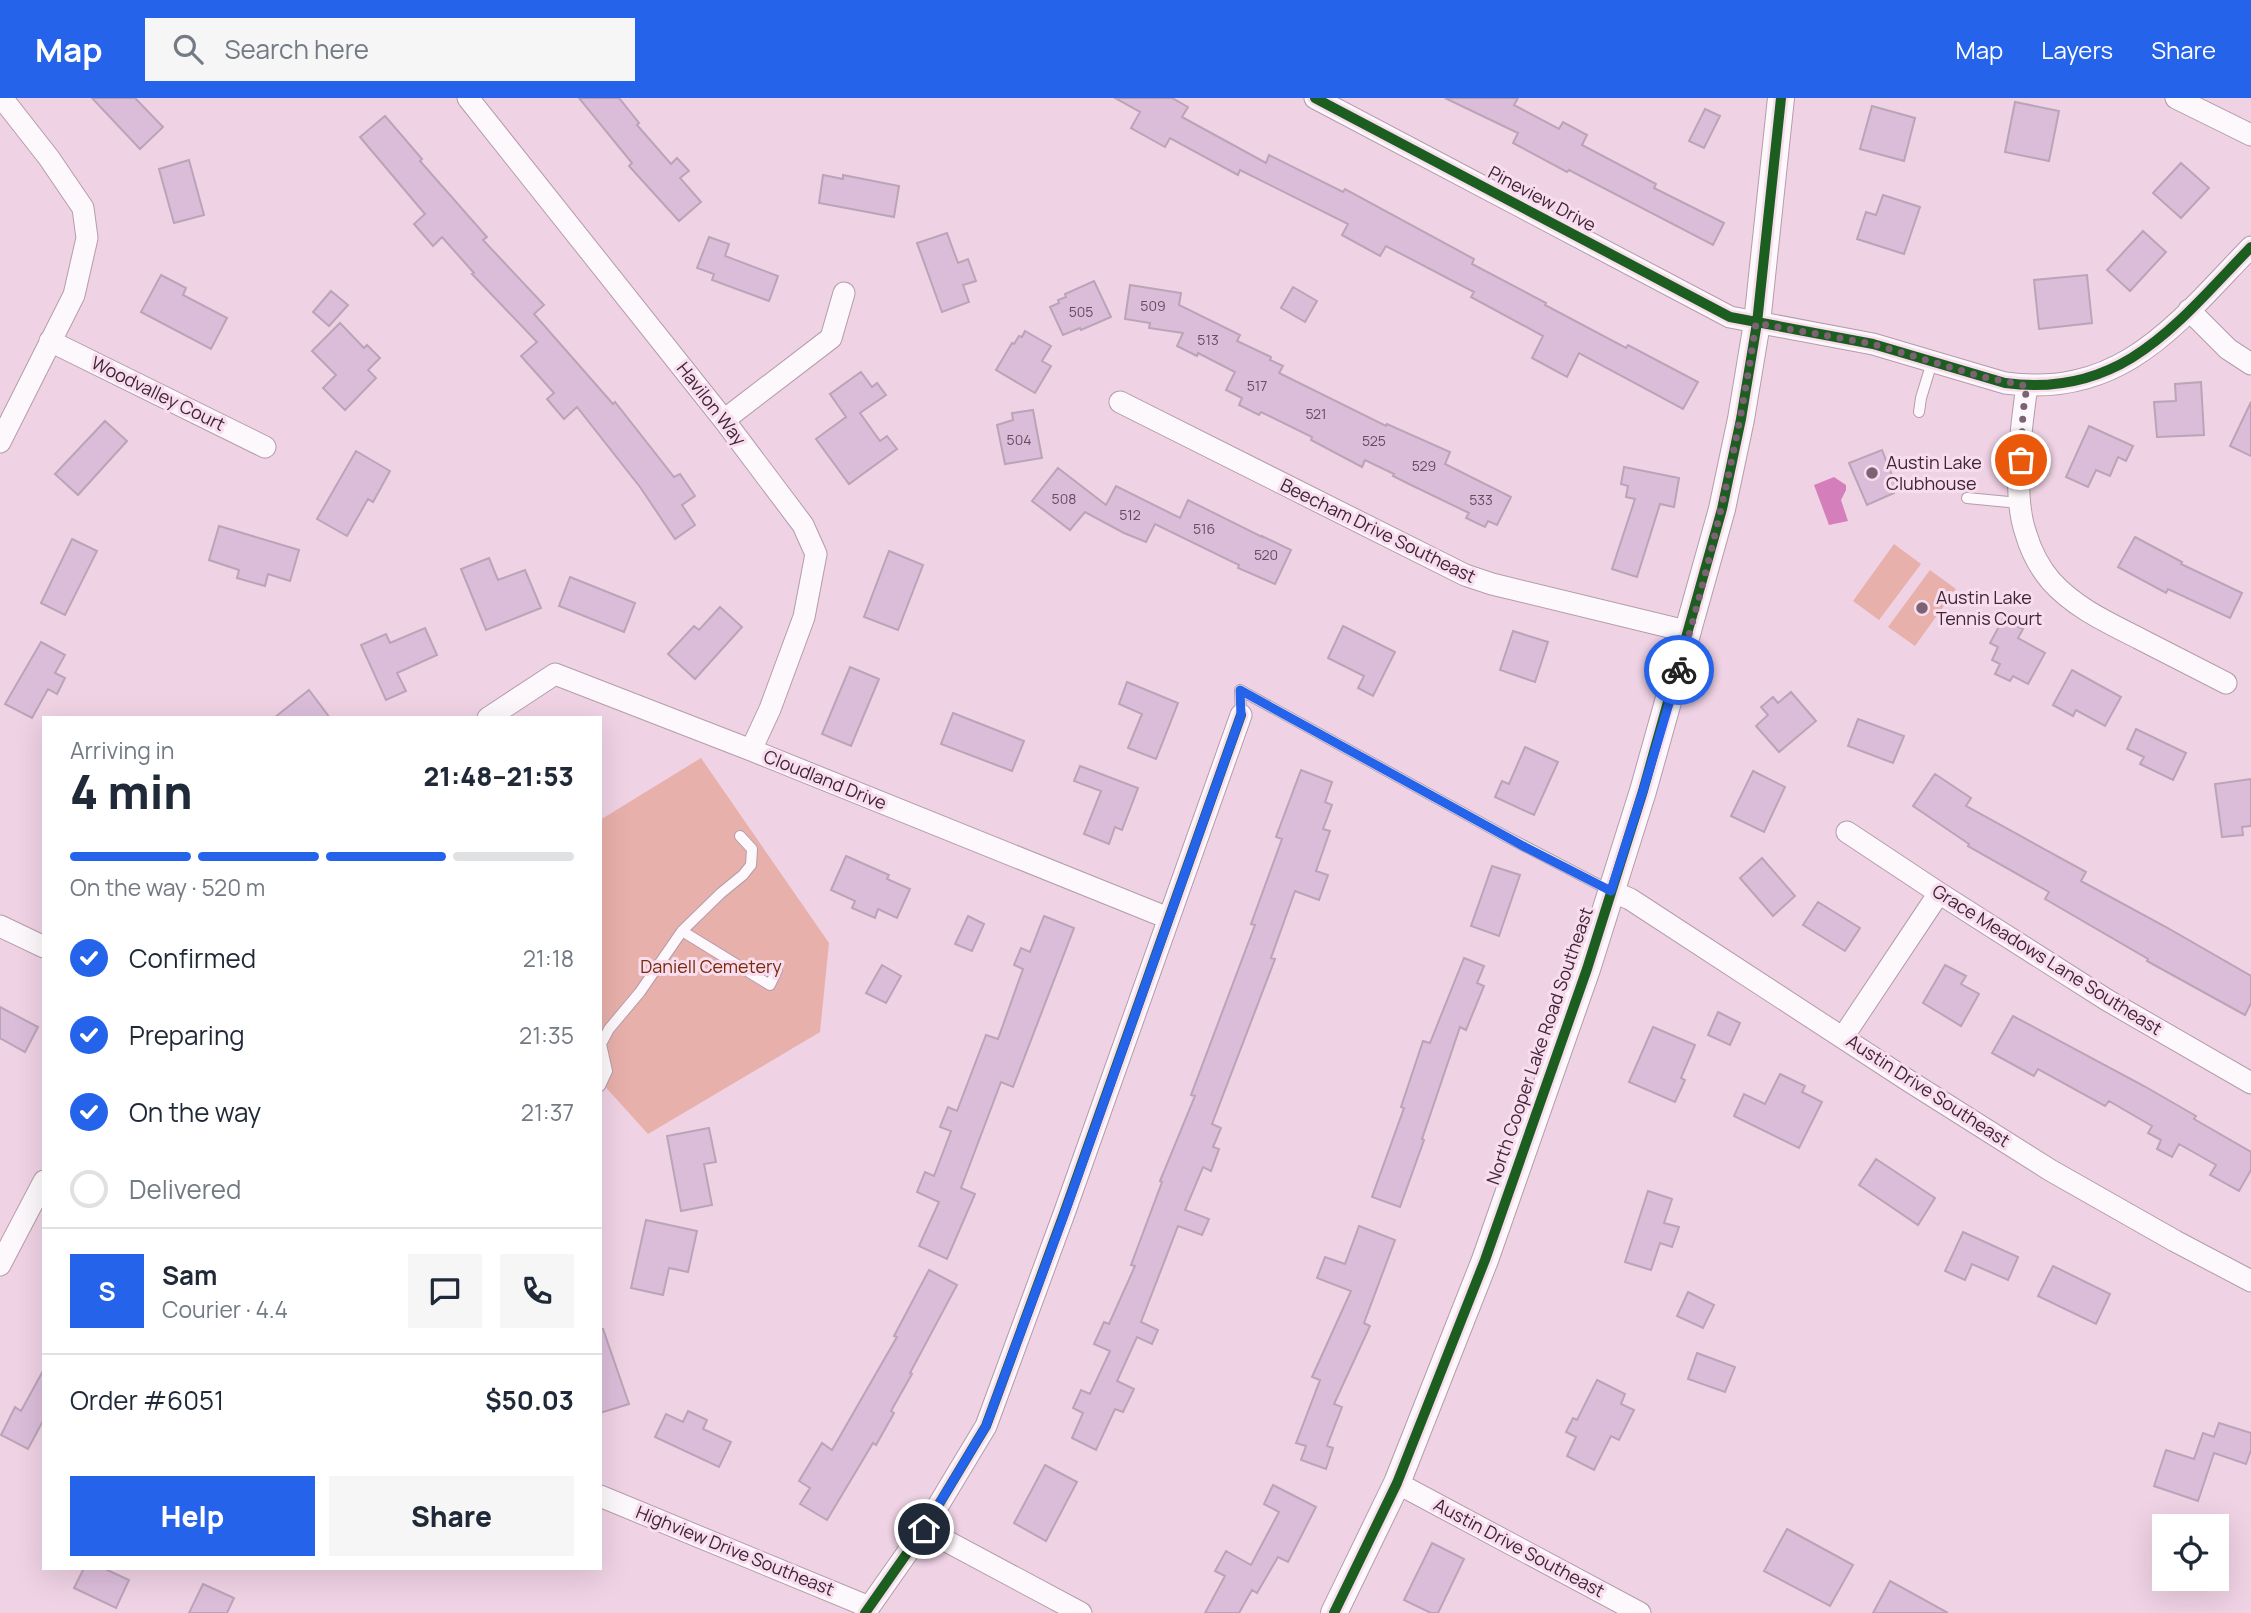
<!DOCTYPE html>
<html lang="en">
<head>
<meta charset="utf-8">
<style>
  :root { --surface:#fff; --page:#f6f6f7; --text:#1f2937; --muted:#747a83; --line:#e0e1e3; --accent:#2563eb }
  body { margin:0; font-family:Manrope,sans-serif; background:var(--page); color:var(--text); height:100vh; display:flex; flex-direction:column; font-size:26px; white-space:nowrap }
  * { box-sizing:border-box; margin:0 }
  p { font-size:23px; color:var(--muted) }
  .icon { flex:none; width:38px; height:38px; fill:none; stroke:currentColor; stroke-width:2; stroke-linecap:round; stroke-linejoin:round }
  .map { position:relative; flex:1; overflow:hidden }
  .panel { position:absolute; left:42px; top:618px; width:560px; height:854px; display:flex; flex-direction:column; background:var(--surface); border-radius:0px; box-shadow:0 7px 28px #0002 }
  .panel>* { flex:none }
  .tools { position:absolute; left:2152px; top:1416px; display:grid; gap:14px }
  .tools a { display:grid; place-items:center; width:77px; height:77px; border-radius:0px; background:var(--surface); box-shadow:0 7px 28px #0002; font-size:35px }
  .pin { position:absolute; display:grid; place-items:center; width:60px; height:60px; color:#fff; margin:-30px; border:4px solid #fff; border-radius:50%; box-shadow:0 2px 7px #0007 }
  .courier { position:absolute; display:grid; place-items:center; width:70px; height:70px; margin:-35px; border:5px solid #2563eb; border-radius:50%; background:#fff; color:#222; box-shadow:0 2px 9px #0007 }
  .headline em { font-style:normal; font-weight:800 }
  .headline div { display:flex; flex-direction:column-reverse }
  .headline { display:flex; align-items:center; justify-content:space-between; height:119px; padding:0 28px }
  h1 { font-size:46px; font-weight:800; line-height:52px }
  .bar { display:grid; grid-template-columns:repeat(4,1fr); gap:10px 7px; align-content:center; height:84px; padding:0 28px }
  .bar i { height:9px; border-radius:5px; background:var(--line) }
  .bar .on { background:var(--accent) }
  .bar p { grid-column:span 4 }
  .line { display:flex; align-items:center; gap:18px; padding:0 28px; border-top:2px solid var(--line) }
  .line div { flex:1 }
  .round { display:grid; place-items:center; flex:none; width:74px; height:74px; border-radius:0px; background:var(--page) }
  ol { padding:0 28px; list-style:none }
  li { display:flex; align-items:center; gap:21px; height:77px }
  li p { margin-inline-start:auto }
  li .icon { padding:7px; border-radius:50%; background:var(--accent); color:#fff; stroke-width:4 }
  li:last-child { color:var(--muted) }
  li i { width:38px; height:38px; border:4px solid var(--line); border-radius:50% }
  .action { display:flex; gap:14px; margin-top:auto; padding:14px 28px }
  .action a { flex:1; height:80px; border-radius:0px; background:var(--accent); color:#fff; font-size:28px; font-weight:800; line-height:80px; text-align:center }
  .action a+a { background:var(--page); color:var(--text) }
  header { display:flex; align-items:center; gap:42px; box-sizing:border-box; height:98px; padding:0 35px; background:var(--accent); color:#fff }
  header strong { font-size:33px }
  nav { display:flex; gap:38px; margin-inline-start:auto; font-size:24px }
  .search { width:490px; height:63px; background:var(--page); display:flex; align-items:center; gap:18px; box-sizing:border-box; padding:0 24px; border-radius:0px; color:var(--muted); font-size:26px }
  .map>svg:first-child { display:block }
  .green { fill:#e8b0aa }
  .water { fill:#d47fbb }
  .building { fill:#dbbdda; stroke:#baa4b7; stroke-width:2 }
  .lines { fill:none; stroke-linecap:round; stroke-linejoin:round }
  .service-casing { stroke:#b49cab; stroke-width:12 }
  .minor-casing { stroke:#b49cab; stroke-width:23 }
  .tertiary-casing { stroke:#b49cab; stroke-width:28 }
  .service { stroke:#fdf8fb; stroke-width:10 }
  .minor { stroke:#fdf8fb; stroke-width:21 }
  .tertiary { stroke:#fdf8fb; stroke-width:26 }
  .cycleway-casing { stroke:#f8ddee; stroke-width:15 }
  .cycleway { stroke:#1b5e20; stroke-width:10 }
  .done { stroke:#7d6273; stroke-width:7; stroke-dasharray:0 12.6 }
  .route { stroke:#2563eb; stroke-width:9 }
  .poi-dot { fill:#7d6273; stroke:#f8ddee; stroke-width:2.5 }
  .labels { text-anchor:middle; stroke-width:6; stroke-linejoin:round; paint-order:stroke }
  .number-label { font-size:14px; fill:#664b5f }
  .street-label { font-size:18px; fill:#3f2536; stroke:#f8ddee }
  .poi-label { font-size:18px; fill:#3f2536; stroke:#f8ddee; text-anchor:start }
  .park-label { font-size:18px; fill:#792a08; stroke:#f8ddee }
</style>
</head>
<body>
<header>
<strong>Map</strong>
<div class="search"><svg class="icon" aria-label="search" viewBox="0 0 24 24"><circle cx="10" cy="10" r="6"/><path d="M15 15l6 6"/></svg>Search here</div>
<nav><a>Map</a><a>Layers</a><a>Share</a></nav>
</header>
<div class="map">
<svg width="2251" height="1515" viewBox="0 0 2251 1515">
  <rect width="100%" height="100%" fill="#efd2e4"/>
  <path class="green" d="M1894,446L1921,466L1879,522L1853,503Z
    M1930,472L1956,491L1915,548L1888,529Z
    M701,660L829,845L820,934L648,1036L600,983V722Z"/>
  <path class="water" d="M1834,379L1846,387V392L1841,402L1848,423L1829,427L1814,387Z"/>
  <path class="building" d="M92,0H135L163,29L140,51Z
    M579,0H619L639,25L637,27L671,66L677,60L689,73L680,80L701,104L679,123L629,68L632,65Z
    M1115,0H1172L1188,9L1182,19L1266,65L1269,57L1343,94L1345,91L1474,161L1472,166L1546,205L1545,207L1626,250L1628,247L1698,284L1683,311L1579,255L1567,279L1532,260L1543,238L1471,199L1474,194L1386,148L1380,158L1342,137L1348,126L1240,72L1238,77L1170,40L1165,49L1131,30L1140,14Z
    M1445,0H1518L1514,7L1559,31L1563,24L1587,37L1582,47L1656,86L1654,90L1724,125L1713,147L1569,72L1567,74L1513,45L1518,35Z
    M2015,4L2059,13L2049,63L2005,54Z
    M1872,8L1915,20L1904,63L1860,51Z
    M1705,11L1720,18L1704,50L1689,43Z
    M385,18L422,61L420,63L487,139L483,142L544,207L534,216L613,306L615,304L674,379L680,376L695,398L682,407L695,427L675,441L640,389L577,309L564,321L547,301L554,295L521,258L537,244L472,176L474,175L442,139L433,148L414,126L425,116L360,39Z
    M189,62L204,117L174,125L159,71Z
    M2181,65L2209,90L2181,120L2153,95Z
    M823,77L843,81V77L899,88L894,119L819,105Z
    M1883,97L1920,109L1904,156L1857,141L1866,114L1876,117Z
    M2143,133L2166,154L2130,193L2107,172Z
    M947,135L958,165L968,161L976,183L963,187L969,204L942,214L917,145Z
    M709,139L729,146L725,158L778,178L769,203L712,182L714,176L697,170Z
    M161,177L186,190L183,197L227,220L211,251L141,214Z
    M2087,177L2092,225L2039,231L2034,182Z
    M1094,183L1111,219L1081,232L1080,230L1063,237L1050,209L1059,205L1058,202L1066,199L1065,196Z
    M1130,187L1181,195L1179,207L1240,237L1237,243L1271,259L1270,262L1283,268L1279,275L1386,328L1387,326L1450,354L1445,366L1511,399L1497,427L1488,423L1485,429L1466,420L1469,415L1409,386L1393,378L1394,376L1365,362L1362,369L1311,342L1312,339L1261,314L1259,317L1239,307L1242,300L1226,292L1235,274L1198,255L1197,258L1177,248L1183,235L1149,230L1150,225L1125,221Z
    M1293,189L1317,203L1305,224L1281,210Z
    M331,193L348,207L329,228L313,214Z
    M340,225L364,250L367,247L380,260L368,272L376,280L345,312L323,290L336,277L312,253Z
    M1025,233L1051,248L1042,263L1051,268L1035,295L996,272L1012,245L1014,246L1019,238L1022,239Z
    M861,274L872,289L877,285L886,297L860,315L880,343L887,338L897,351L849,386L816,341L846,319L830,296Z
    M2201,284L2204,337L2157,339L2154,304L2176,303L2175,286Z
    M2251,304V358L2230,348Z
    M1033,312L1042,360L1005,366L997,327L1013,322L1012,315Z
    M105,323L127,343L78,397L55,376Z
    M2089,328L2133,348L2126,363L2118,359L2110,378L2096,372L2088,389L2066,379Z
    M1882,352L1895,385L1894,395L1867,407L1849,365Z
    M356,353L390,373L373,404L368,401L347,438L317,421Z
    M1624,369L1679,380L1674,409L1660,406L1637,479L1612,471L1635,401L1626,399L1628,388L1621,386Z
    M1058,370L1106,407L1116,388L1180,420L1188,402L1262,439V438L1291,452L1275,486L1238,470L1239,467L1155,426L1146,444L1124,435L1085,414L1070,432L1032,403Z
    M219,428L299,452L290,483L268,476L265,488L237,480L239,472L209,462Z
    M2135,439L2182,464L2181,466L2242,495L2230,520L2168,491L2166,495L2118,469Z
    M72,441L97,453L65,517L41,505Z
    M889,453L923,467L898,532L864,519Z
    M489,460L498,482L525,472L541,510L486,532L461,471Z
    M570,479L635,505L624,534L559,508Z
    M720,509L742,529L695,581L668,556L694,528L699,532Z
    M2003,521L2023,531L2018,540L2045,555L2028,586L2013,578L2010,583L1995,576L2000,566L1992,562L1998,549L1990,545Z
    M1343,528L1395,554L1373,598L1358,590L1364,578L1328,560Z
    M425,530L437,557L397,575L406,593L386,602L361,547L386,536L390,545Z
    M1513,533L1548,544L1535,584L1500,572Z
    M41,544L65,557L55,575L65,580L57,596L48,591L32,620L5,606Z
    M850,569L879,581L851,648L822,636Z
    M2072,572L2121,599L2105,628L2076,612L2073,618L2053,607Z
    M1127,584L1178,605L1156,661L1128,650L1142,616L1119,606Z
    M309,592L330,620H274Z
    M1791,594L1816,623L1779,654L1756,628L1768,617L1761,609L1773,599L1778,605Z
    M953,615L1024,643L1012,673L941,646Z
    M1858,621L1904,638L1893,665L1848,648Z
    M2136,631L2186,655L2173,682L2140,666L2144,659L2127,651Z
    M1525,649L1558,664L1534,717L1495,699L1502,683L1509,686Z
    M1080,668L1138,690L1122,732L1115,729L1109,746L1084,736L1101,693L1074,683Z
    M1301,672L1332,684L1325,704L1332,707L1323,731L1330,733L1316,773L1328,777L1319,802L1295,793L1271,860L1275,861L1212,1026L1221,1030L1213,1049L1219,1051L1211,1073L1203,1069L1185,1112L1209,1121L1202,1137L1178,1128L1141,1224L1158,1232L1152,1246L1137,1239L1117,1283L1134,1291L1123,1314L1115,1311L1096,1352L1072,1340L1083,1315L1073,1310L1081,1292L1090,1296L1110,1253L1094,1246L1104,1224L1109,1226L1135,1168L1131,1167L1162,1084L1160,1083L1195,998L1191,997L1255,827L1251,826L1282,741L1276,739Z
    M1753,673L1785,689L1764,734L1731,718Z
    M1935,676L1971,700L1966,708L2086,774L2081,783L2166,829L2251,878V905L2245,917L2147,863L2148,861L2045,801L2049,794L1968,748L1969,746L1913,708Z
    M2251,681V728L2242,729L2243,737L2222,739L2215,686Z
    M846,758L889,777L887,781L910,791L897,820L878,811L875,820L852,810L855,803L831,792Z
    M1762,760L1795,798L1773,818L1740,780Z
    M1492,768L1520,777L1499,838L1471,828Z
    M1818,804L1860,830L1845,853L1803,827Z
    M968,818L984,826L972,853L955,846Z
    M1044,818L1074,830L1013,989L1001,984L961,1090L975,1096L947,1161L919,1148L939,1104L917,1094L925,1074L934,1078L951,1033L940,1029L948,1009L957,1013L986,937L998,941L1023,871L1014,867L1021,850L1030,854Z
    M1464,860L1484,868L1477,885L1484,888L1466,932L1460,929L1422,1041L1424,1042L1400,1109L1372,1099L1404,1010L1401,1009L1423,943L1430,945Z
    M882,867L901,878L886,905L866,895Z
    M1945,867L1966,878L1961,886L1979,896L1961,928L1923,905Z
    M0,909L38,929L25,954L0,940Z
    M1718,914L1740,925L1730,947L1708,937Z
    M2013,918L2144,988L2196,1018L2194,1021L2251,1054V1072L2239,1093L2210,1077L2216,1067L2179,1046L2172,1059L2157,1051L2161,1042L2148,1035L2152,1028L2109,1003L2105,1008L2038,971L2034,978L1992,955Z
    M1653,929L1695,947L1681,980L1685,982L1675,1004L1629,984Z
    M1780,976L1805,988L1802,994L1822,1004L1799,1050L1734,1018L1744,996L1765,1006Z
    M709,1030L716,1064L704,1066L712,1107L681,1113L667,1038Z
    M1876,1061L1935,1100L1918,1127L1859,1087Z
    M1648,1093L1672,1101L1664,1125L1679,1129L1672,1149L1660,1145L1651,1172L1625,1164Z
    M646,1122L697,1133L688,1174L669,1170L663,1197L631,1190Z
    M1359,1128L1395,1142L1364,1225L1370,1228L1334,1306L1342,1309L1327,1348L1333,1350L1326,1371L1301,1362L1306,1348L1296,1345L1320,1282L1312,1279L1351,1193L1317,1180L1325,1159L1345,1166Z
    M1963,1134L2018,1159L2008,1182L1972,1166L1965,1182L1945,1173Z
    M2053,1168L2110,1196L2096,1226L2038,1198Z
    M929,1172L957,1187L910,1275L912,1276L891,1313L894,1315L876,1347L873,1345L827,1422L800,1406L810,1390L799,1383L822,1345L832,1352L897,1239L894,1238Z
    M1688,1194L1714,1207L1703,1230L1677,1218Z
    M600,1231H603L629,1306L600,1315Z
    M1697,1255L1735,1269L1725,1294L1688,1281Z
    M44,1271V1321L28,1351L1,1337L15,1309L21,1313Z
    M1597,1282L1625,1296L1621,1306L1634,1312L1619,1342L1611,1338L1594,1372L1567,1358L1576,1339L1566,1334L1573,1320L1577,1322Z
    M688,1313L707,1322L703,1331L731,1344L719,1369L655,1339L666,1316L683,1324Z
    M2219,1325L2251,1335V1352L2246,1366L2214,1355L2198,1403L2154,1388L2166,1352L2194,1361L2203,1335L2214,1339Z
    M1045,1367L1077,1384L1046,1443L1014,1425Z
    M1273,1387L1316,1409L1288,1464L1278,1459L1257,1495L1252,1492L1239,1515H1205L1225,1478L1215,1473L1226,1453L1251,1467L1279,1414L1264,1406Z
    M1787,1431L1853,1467L1830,1508L1764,1473Z
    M1432,1445L1464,1461L1438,1515H1431L1404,1502Z
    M84,1470H103L129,1482L116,1510L74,1490Z
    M1890,1483L1948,1515H1873Z
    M203,1486L234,1500L227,1515H189Z"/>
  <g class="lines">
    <g class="service-casing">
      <path id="service" d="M1919,314L1921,300L1932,264
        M1967,400L2019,405
        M1241,617L1240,592L1507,739L1611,793
        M682,833L770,887L777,872
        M600,988L607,973L601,946L609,931L640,894L682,833L721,795L743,777L751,767L752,751L740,738"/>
    </g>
    <g class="minor-casing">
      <path id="minor" d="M468,0L724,322L803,427L816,456L804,519L770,611L751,652
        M1315,0L1730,219L1873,246L2005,285C2123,301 2178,224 2251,149
        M2176,0L2251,37
        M2189,212L2228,251L2251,266
        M50,243L265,349
        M2027,288C2021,329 2012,397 2026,436C2031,453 2040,470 2051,483C2075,510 2109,525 2140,541C2169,556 2197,570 2226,585
        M1120,304L1465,477L1492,486L1690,534
        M724,322L831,240L844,195
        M0,344L74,197L87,140L83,110L49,60L2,0
        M488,620L555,576L751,652L1168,820
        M1847,734L1939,795L2107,902L2251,985
        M1611,793L1630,801L1909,983L2050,1072L2175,1143L2251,1183
        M0,828L44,849
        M1843,939L1939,795
        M0,1167L44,1083
        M1397,1385L1640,1515
        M600,1398L869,1509
        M924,1431L1081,1515
        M865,1515L924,1431L986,1328L1065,1113L1241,617"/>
    </g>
    <g class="tertiary-casing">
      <path id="tertiary" d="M1334,1515L1397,1385L1485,1162L1587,871L1643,693L1722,411L1741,321L1757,225L1781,0"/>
    </g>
    <use href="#service" class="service"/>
    <use href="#minor" class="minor"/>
    <use href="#tertiary" class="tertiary"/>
    <g class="cycleway-casing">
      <path id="cycleway" d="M1315,0L1730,219L1873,246L2005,285C2123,301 2178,224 2251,149
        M865,1515L924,1431L986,1328L1065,1113L1241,617
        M1334,1515L1397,1385L1485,1162L1587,871L1643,693L1722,411L1741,321L1757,225L1781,0"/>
    </g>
    <use href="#cycleway" class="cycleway"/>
  </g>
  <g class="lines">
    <path class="done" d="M1679,572C1712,458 1739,343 1756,225L1873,246L1983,279L2027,288L2023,314L2021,362"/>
    <path class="route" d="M924,1431L986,1328L1065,1114L1241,617L1240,592L1525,749L1611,793L1643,693L1679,572"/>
  </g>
  <g class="poi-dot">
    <circle cx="1872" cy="375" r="7"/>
    <circle cx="1922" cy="510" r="7"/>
  </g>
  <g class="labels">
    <g class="number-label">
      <text x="1153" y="213">509</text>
      <text x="1081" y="219">505</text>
      <text x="1208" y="247">513</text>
      <text x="1257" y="293">517</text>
      <text x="1316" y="321">521</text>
      <text x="1019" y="347">504</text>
      <text x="1374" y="348">525</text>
      <text x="1424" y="373">529</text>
      <text x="1064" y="406">508</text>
      <text x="1481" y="407">533</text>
      <text x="1130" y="422">512</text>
      <text x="1204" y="436">516</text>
      <text x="1266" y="462">520</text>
    </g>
    <g class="street-label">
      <text transform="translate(1542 101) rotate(28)" y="6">Pineview Drive</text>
      <text transform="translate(158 296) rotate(26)" y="6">Woodvalley Court</text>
      <text transform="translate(711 306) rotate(52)" y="6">Havilon Way</text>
      <text transform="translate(1378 433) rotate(26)" y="6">Beecham Drive Southeast</text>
      <text transform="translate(825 682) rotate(22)" y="6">Cloudland Drive</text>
      <text transform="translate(2047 862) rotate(32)" y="6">Grace Meadows Lane Southeast</text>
      <text transform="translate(1540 948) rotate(-71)" y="6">North Cooper Lake Road Southeast</text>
      <text transform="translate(1928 993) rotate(33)" y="6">Austin Drive Southeast</text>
      <text transform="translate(1519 1450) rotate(28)" y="6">Austin Drive Southeast</text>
      <text transform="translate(735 1453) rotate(22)" y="6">Highview Drive Southeast</text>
    </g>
    <g class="poi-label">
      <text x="1886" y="371">Austin Lake<tspan x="1886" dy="21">Clubhouse</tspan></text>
      <text x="1936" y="506">Austin Lake<tspan x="1936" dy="21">Tennis Court</tspan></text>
    </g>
    <g class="park-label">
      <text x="711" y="875">Daniell Cemetery</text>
    </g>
  </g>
</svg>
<div class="tools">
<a><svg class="icon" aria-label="locate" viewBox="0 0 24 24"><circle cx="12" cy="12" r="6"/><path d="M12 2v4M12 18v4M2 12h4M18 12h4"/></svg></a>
</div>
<div class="pin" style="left:2021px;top:362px;background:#ea580c"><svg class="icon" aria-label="bag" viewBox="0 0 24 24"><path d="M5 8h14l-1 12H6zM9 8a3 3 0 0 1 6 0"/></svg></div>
<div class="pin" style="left:924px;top:1431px;background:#1f2937"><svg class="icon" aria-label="home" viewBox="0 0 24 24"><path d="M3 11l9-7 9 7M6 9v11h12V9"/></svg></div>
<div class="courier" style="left:1679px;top:572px"><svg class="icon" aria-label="bike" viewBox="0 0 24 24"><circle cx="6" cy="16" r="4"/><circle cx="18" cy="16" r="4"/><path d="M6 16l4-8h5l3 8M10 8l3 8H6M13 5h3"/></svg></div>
<section class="panel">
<div class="headline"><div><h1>4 min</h1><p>Arriving in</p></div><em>21:48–21:53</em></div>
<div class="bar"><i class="on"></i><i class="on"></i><i class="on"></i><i></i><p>On the way · 520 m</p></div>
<ol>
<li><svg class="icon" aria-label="check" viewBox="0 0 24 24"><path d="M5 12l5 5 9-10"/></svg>Confirmed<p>21:18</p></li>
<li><svg class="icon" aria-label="check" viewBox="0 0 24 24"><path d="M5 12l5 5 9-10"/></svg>Preparing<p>21:35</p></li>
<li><svg class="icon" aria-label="check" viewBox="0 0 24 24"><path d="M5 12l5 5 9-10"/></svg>On the way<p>21:37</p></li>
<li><i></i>Delivered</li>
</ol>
<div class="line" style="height:126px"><b class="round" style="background:var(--accent);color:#fff">S</b><div><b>Sam</b><p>Courier · 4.4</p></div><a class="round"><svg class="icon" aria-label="chat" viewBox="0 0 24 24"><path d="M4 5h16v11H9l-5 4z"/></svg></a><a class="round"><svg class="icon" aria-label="phone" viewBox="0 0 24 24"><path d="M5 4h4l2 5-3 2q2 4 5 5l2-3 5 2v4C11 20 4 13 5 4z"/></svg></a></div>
<div class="line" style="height:91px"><div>Order #6051</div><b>$50.03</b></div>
<div class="action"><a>Help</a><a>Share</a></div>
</section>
</div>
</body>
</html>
